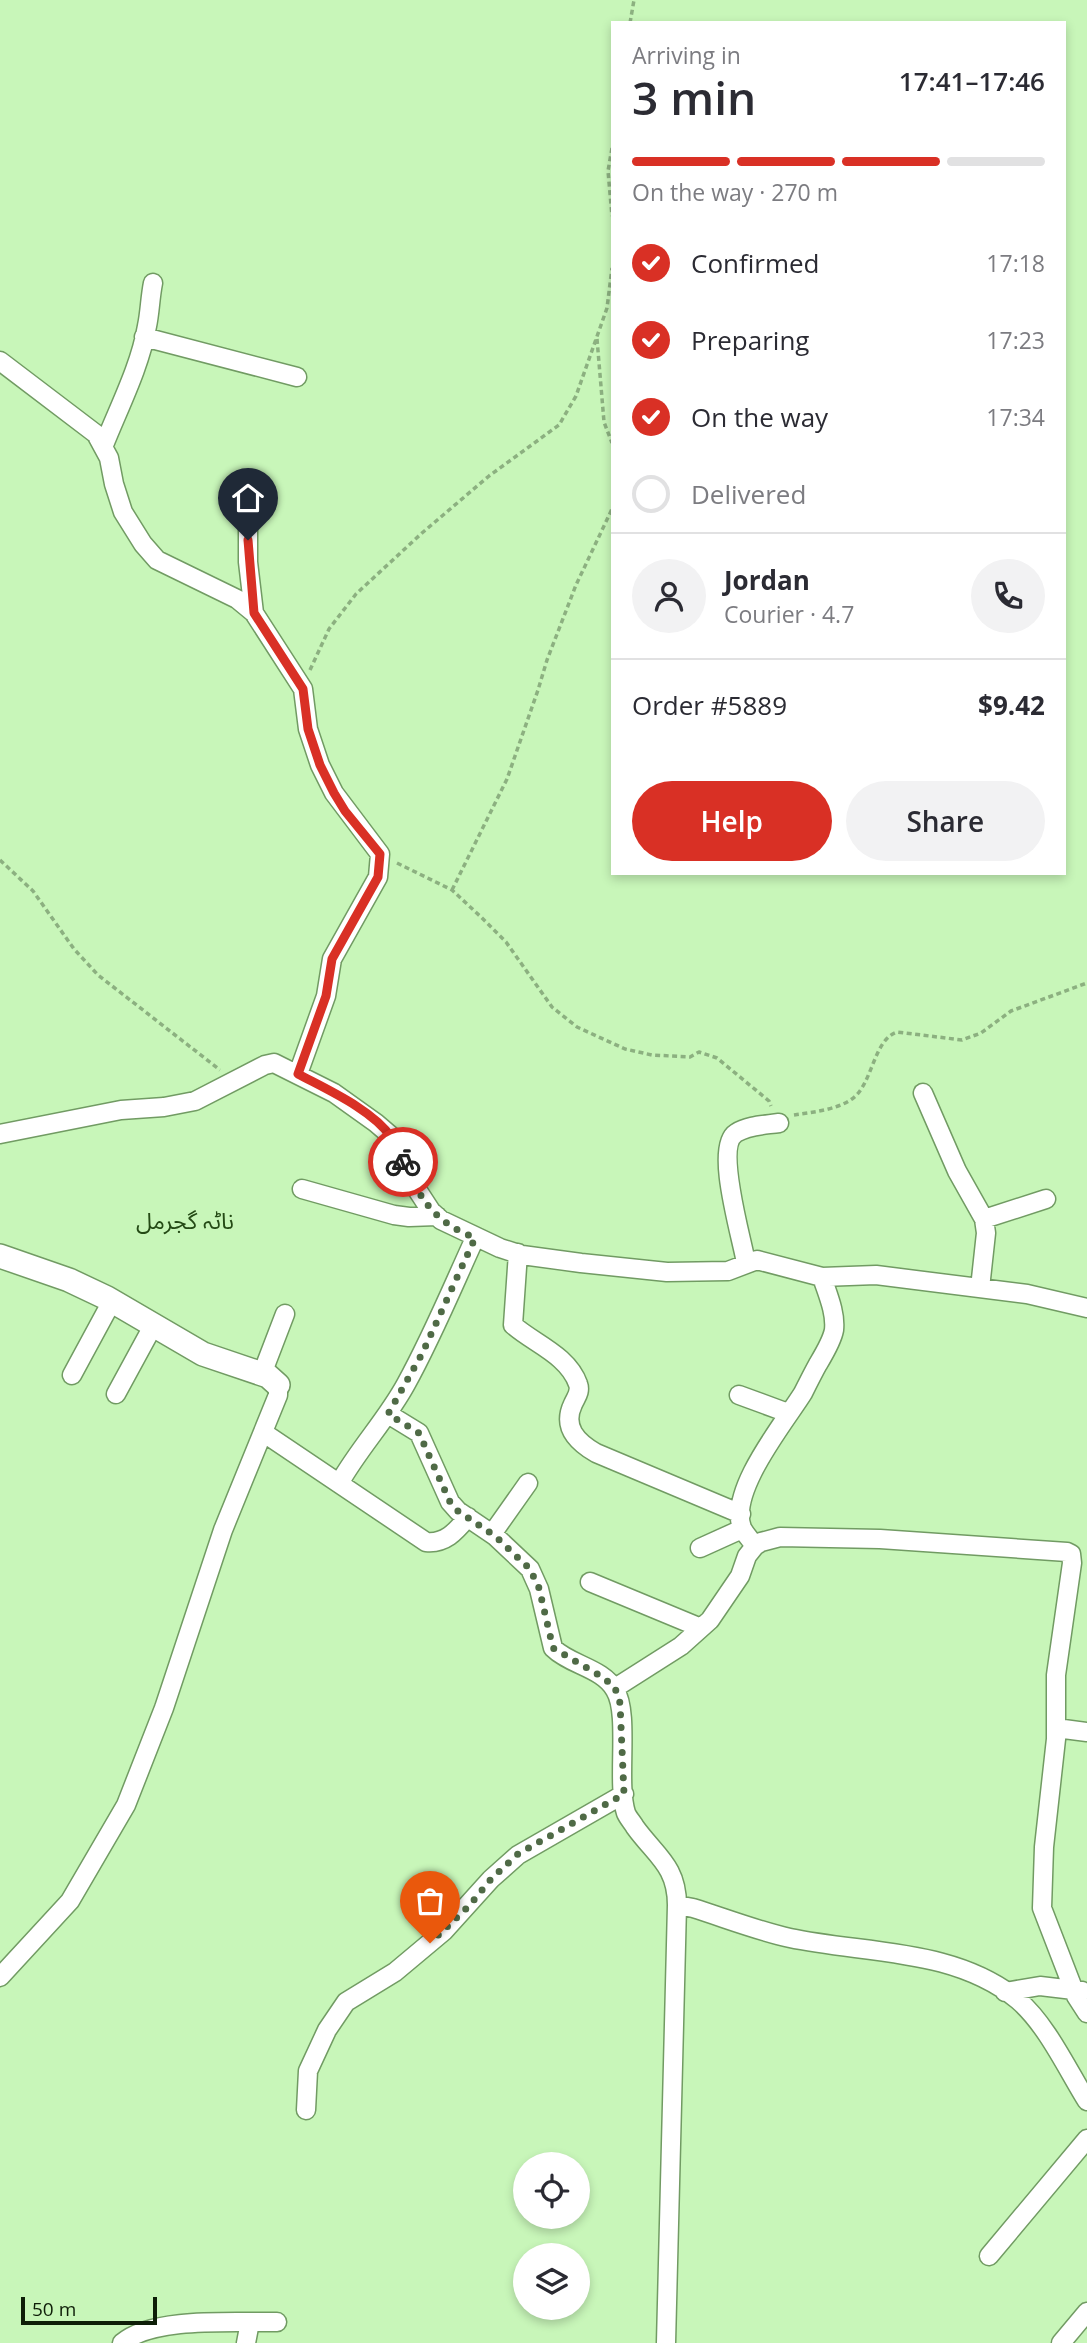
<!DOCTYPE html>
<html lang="en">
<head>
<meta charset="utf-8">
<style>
  :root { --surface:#fff; --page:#f2f2f3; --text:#2b2b33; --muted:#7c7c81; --line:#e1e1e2; --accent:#d93025 }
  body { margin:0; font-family:"Open Sans","Noto Sans Arabic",sans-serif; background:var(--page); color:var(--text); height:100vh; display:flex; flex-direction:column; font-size:26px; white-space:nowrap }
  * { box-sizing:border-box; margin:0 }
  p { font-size:23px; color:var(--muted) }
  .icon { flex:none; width:38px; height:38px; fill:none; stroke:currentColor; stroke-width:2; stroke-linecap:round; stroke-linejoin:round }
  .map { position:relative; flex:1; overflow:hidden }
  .drawer { position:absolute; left:611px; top:21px; width:455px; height:854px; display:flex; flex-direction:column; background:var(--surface); border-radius:0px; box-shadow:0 4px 10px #0003 }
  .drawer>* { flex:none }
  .buttons { position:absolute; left:513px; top:2152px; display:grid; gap:14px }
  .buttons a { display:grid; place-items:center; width:77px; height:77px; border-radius:50%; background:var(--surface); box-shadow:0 4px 10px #0003; font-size:35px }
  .scale { position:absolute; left:21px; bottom:18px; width:136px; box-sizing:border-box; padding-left:7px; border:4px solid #0e1e08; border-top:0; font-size:19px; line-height:24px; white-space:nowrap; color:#0e1e08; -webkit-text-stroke:5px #c8f6b9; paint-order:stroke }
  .pin { position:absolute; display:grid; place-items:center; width:60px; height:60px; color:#fff; margin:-72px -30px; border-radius:50% 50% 50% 0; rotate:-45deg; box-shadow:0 0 7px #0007 }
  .pin .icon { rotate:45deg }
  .courier { position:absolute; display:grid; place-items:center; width:70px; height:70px; margin:-35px; border:5px solid #d93025; border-radius:50%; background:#fff; color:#222; box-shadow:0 2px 9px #0007 }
  .headline em { font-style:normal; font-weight:600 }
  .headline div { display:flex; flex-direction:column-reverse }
  .headline { display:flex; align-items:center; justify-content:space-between; height:119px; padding:0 21px }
  h1 { font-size:46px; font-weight:600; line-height:52px }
  .bar { display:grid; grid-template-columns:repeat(4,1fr); gap:10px 7px; align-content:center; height:84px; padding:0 21px }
  .bar i { height:9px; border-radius:5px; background:var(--line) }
  .bar .current { background:var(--accent) }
  .bar p { grid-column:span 4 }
  .line { display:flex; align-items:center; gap:18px; padding:0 21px; border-top:2px solid var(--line) }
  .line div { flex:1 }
  .round { display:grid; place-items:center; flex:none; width:74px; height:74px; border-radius:37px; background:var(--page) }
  ol { padding:0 21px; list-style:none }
  li { display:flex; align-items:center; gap:21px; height:77px }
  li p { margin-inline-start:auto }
  li .icon { padding:7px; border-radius:50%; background:var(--accent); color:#fff; stroke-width:4 }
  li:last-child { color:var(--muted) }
  li i { width:38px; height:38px; border:4px solid var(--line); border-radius:50% }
  .primary-button { display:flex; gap:14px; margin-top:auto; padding:14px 21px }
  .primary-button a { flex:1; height:80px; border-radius:42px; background:var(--accent); color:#fff; font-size:28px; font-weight:600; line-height:80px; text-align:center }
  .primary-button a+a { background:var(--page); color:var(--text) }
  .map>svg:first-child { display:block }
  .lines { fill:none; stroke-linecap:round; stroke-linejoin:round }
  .minor-casing { stroke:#719b63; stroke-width:21 }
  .tertiary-casing { stroke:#719b63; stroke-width:26 }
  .path { stroke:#8cb080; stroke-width:3.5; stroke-dasharray:5 3.5; stroke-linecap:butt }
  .minor { stroke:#fff; stroke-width:18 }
  .tertiary { stroke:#fff; stroke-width:23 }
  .done { stroke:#4f6a46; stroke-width:7; stroke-dasharray:0 12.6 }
  .route { stroke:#d93025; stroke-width:9 }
  .labels { text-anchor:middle; stroke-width:5; stroke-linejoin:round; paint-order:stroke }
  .quarter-label { font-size:23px; fill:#244a15; stroke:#c8f6b9 }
</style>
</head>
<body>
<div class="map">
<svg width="1087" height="2343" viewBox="0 0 1087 2343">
  <rect width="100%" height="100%" fill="#c8f6b9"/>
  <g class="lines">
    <g class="minor-casing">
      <path id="minor" d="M144,337L297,377
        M0,361L96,434L109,458L114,484L123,512L143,544L157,560L237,599L254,613L303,689L308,729L320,765L334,793L380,854L378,877L332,959L326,996L298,1074
        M104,445C119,407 140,367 147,326C150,312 150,298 153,283
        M248,517V562L254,613
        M923,1093L957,1171L984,1219L986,1233L980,1288
        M0,1134L121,1110L164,1107L195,1101L265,1065L274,1063L334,1093L376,1123L390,1135L416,1188L431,1211L441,1220L500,1248L522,1255L581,1263L667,1272L728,1271L757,1260L822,1277L876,1275L1027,1294L1087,1308
        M302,1189L394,1215L409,1217L437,1216
        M984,1219L1046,1199
        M518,1253L513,1325C533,1343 568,1355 578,1384C581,1392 576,1397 573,1404C562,1427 577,1442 596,1453L741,1514
        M746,1263C742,1238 714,1147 736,1133C748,1125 766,1125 779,1123
        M262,1374L285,1314
        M72,1375L112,1301
        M116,1394L153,1326
        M739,1395L788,1413
        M388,1414L419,1433L450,1502L458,1511L495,1536L530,1569L539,1589L553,1648C570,1665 603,1668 615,1690C630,1714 616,1782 626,1813C628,1818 633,1823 635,1827C656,1856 677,1866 677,1905L666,2343
        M264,1433L426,1542C446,1544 456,1531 468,1517
        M340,1482C360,1447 387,1419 406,1384C432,1337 453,1286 475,1238
        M492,1534L528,1483
        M755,1546C751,1540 745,1534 742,1528C728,1491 785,1422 803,1393C808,1383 813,1373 818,1364C824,1354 832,1341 834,1330C836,1312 827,1293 822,1277
        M700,1548L742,1529
        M590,1582L701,1628
        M615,1688L681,1646L710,1620L740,1576L747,1556L755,1546L761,1542L780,1537L880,1539L1067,1552L1071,1554L1072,1563L1056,1675V1739L1044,1847L1042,1908L1076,1996L1087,2013
        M1056,1728L1087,1732
        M677,1905L693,1908C725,1918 758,1931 790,1938C866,1954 955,1948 1018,2000C1047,2025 1067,2069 1087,2101
        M0,1977L70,1901L126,1805L164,1708L223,1530L278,1395V1385
        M1005,1992L1040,1986L1082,1991
        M306,2110L308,2071L327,2030L346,2002L395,1972L444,1931L491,1879L518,1855L624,1794
        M989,2256L1087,2139
        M122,2343C153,2316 237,2323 277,2322
        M246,2343L250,2322
        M1061,2343L1087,2312"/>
    </g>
    <g class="tertiary-casing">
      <path id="tertiary" d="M0,1256L69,1280L107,1298L203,1354L268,1376L278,1385"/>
    </g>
    <path class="path" d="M630,23L634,0
      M612,148L608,171L612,216
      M597,339L604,422L612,443
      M310,670L329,629L356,594L422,533L489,476L559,425L576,396L607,308L612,268
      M0,860L33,891L74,949L98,975L220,1070
      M397,863L452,890L481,917L506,942L552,1007L577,1027L625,1049L652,1055L690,1057L699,1052L717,1058L769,1101L771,1106
      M452,890L507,779L538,690L547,660L576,585L612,509
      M794,1115C813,1112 836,1110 852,1099C873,1084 873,1040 897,1032L962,1040L981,1033L1011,1011L1087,983"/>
    <use href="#minor" class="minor"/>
    <use href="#tertiary" class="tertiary"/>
  </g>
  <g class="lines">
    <path class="done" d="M403,1162C423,1202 432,1220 475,1238L422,1354L388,1414L419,1433L450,1502L458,1511L495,1536L530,1569L539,1588L553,1648L604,1678L615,1688L620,1703L624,1794L518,1854L491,1879L469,1906L430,1943"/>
    <path class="route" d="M248,540L254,613L303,689L308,729L320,765L334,793L345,811L380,854L378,877L332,959L326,996L298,1074C326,1089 373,1110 391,1137C396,1144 399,1154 403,1162"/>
  </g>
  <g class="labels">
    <g class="quarter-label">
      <text x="185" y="1229">ناٹہ گجرمل</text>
    </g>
  </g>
</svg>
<div class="buttons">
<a><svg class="icon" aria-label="locate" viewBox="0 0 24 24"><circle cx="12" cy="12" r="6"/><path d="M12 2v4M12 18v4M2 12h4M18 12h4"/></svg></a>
<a><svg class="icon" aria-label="layers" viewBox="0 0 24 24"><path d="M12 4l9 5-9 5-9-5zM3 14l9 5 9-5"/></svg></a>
</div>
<div class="scale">50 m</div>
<div class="pin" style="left:430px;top:1943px;background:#ea580c"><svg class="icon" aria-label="bag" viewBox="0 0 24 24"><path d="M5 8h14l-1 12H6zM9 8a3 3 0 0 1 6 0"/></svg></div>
<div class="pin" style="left:248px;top:540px;background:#1f2937"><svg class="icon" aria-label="home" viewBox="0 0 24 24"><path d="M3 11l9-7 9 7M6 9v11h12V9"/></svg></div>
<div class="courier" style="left:403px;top:1162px"><svg class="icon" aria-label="bike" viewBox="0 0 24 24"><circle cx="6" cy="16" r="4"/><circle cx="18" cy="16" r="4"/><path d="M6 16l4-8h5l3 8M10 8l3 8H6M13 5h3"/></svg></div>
<section class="drawer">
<div class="headline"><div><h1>3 min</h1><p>Arriving in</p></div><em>17:41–17:46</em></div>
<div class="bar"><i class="current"></i><i class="current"></i><i class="current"></i><i></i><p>On the way · 270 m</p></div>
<ol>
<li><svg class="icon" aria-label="check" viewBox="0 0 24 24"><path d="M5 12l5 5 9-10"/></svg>Confirmed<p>17:18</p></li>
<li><svg class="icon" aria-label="check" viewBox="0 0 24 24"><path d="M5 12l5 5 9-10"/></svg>Preparing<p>17:23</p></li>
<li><svg class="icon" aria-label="check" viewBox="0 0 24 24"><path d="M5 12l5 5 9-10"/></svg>On the way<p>17:34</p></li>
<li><i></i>Delivered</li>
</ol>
<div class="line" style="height:126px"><a class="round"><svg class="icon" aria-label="person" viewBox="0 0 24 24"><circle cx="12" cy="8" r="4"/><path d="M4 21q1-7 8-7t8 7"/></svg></a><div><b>Jordan</b><p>Courier · 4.7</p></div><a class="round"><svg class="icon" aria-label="phone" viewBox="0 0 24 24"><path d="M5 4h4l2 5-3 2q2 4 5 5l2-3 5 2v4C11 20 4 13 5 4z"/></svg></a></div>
<div class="line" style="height:91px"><div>Order #5889</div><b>$9.42</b></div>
<div class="primary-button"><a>Help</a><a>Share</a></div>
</section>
</div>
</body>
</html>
